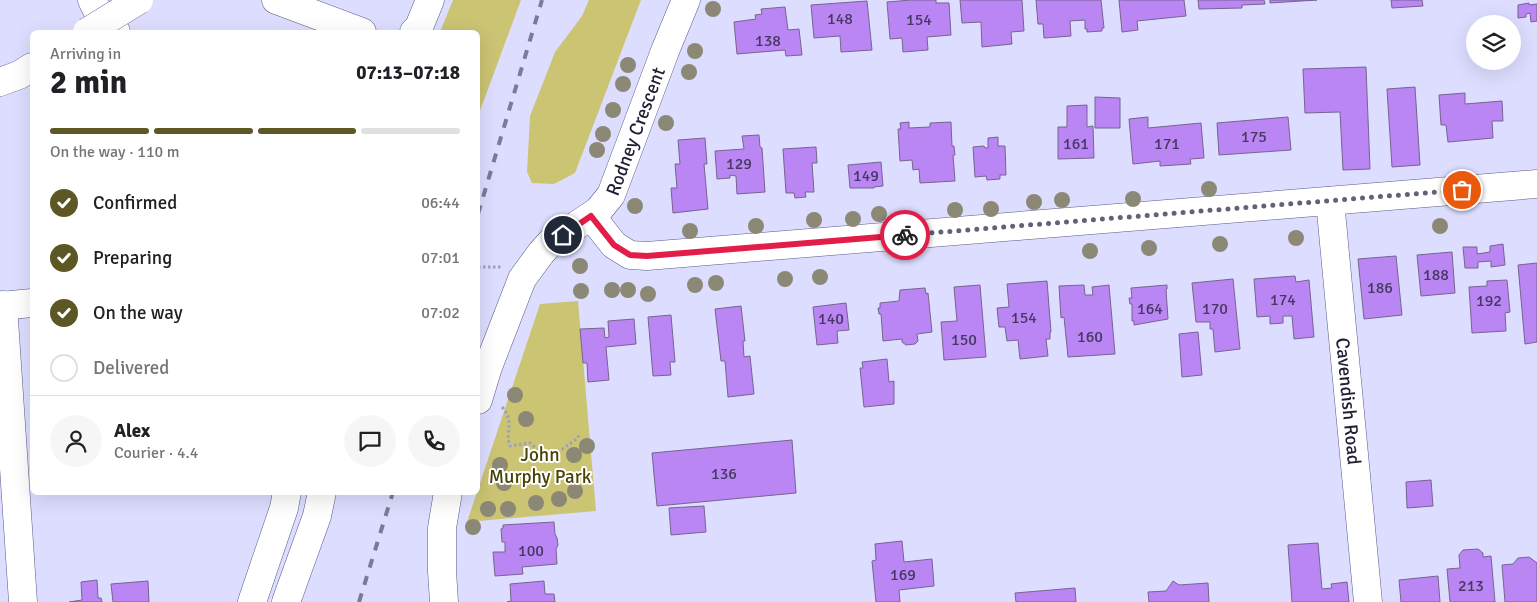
<!DOCTYPE html>
<html lang="en">
<head>
<meta charset="utf-8">
<style>
  :root { --surface:#fff; --page:#f6f6f6; --text:#202124; --muted:#757577; --line:#e0e0e0; --accent:#5c5724 }
  body { margin:0; font-family:Signika,sans-serif; background:var(--page); color:var(--text); height:100vh; display:flex; flex-direction:column; font-size:19px; white-space:nowrap }
  * { box-sizing:border-box; margin:0 }
  p { font-size:16px; color:var(--muted) }
  .icon { flex:none; width:28px; height:28px; fill:none; stroke:currentColor; stroke-width:2; stroke-linecap:round; stroke-linejoin:round }
  .map { position:relative; flex:1; overflow:hidden }
  .details { position:absolute; left:30px; top:30px; width:450px; height:465px; display:flex; flex-direction:column; background:var(--surface); border-radius:8px; box-shadow:0 5px 20px #0002 }
  .details>* { flex:none }
  .buttons { position:absolute; left:1466px; top:15px; display:grid; gap:10px }
  .buttons a { display:grid; place-items:center; width:55px; height:55px; border-radius:50%; background:var(--surface); box-shadow:0 5px 20px #0002; font-size:25px }
  .pin { position:absolute; display:grid; place-items:center; width:42px; height:42px; color:#fff; margin:-21px; border:2px solid #fff; border-radius:50%; box-shadow:0 1px 5px #0007 }
  .courier { position:absolute; display:grid; place-items:center; width:50px; height:50px; margin:-25px; border:4px solid #e11d48; border-radius:50%; background:#fff; color:#222; box-shadow:0 1px 6px #0007 }
  .summary em { font-style:normal; font-weight:700 }
  .summary div { display:flex; flex-direction:column-reverse }
  .summary { display:flex; align-items:center; justify-content:space-between; height:85px; padding:0 20px }
  h1 { font-size:32px; font-weight:700; line-height:38px }
  .bar { display:grid; grid-template-columns:repeat(4,1fr); gap:8px 5px; align-content:center; height:60px; padding:0 20px }
  .bar i { height:6px; border-radius:4px; background:var(--line) }
  .bar .on { background:var(--accent) }
  .bar p { grid-column:span 4 }
  .line { display:flex; align-items:center; gap:12px; padding:0 20px; border-top:1px solid var(--line) }
  .line div { flex:1 }
  .round { display:grid; place-items:center; flex:none; width:52px; height:52px; border-radius:26px; background:var(--page) }
  ol { padding:0 20px; list-style:none }
  li { display:flex; align-items:center; gap:15px; height:55px }
  li p { margin-inline-start:auto }
  li .icon { padding:5px; border-radius:50%; background:var(--accent); color:#fff; stroke-width:4 }
  li:last-child { color:var(--muted) }
  li i { width:28px; height:28px; border:2px solid var(--line); border-radius:50% }
  .map>svg:first-child { display:block }
  .green { fill:#cbc473 }
  .building { fill:#b986f4; stroke:#776391 }
  .lines { fill:none; stroke-linecap:round; stroke-linejoin:round }
  .minor-casing { stroke:#5a5988; stroke-width:29 }
  .path { stroke:#9e9fbb; stroke-width:3; stroke-dasharray:2.5 2.5; stroke-linecap:butt }
  .minor { stroke:#fff; stroke-width:28 }
  .rail { stroke:#7b7b95; stroke-width:4; stroke-dasharray:9 9; stroke-linecap:butt }
  .minor-bridge-casing { stroke:#5a5988; stroke-width:29; stroke-linecap:butt }
  .minor-bridge { stroke:#fff; stroke-width:28 }
  .tree { fill:#8b8875 }
  .done { stroke:#62617a; stroke-width:5; stroke-dasharray:0 9 }
  .route { stroke:#e11d48; stroke-width:6 }
  .labels { text-anchor:middle; stroke-width:4; stroke-linejoin:round; paint-order:stroke }
  .number-label { font-size:16px; fill:#463862 }
  .street-label { font-size:19px; fill:#1f1e32; stroke:#fff }
  .park-label { font-size:19px; fill:#484204; stroke:#fff }
</style>
</head>
<body>
<div class="map">
<svg width="1537" height="602" viewBox="0 0 1537 602">
  <rect width="100%" height="100%" fill="#dddeff"/>
  <path class="green" d="M453,0H521L478,116V32H440Z
    M589,0H641L575,173L554,184L532,183L527,172L530,116L555,52L582,16Z
    M578,301L596,511L467,522L540,304Z"/>
  <path class="building" d="M911,0H936V3H949L951,35L927,37L928,50L903,52L902,38L890,39L887,2Z
    M960,0H1022L1024,31L1011,32L1012,44L982,47L981,22L962,23Z
    M1036,0H1101L1104,28H1102V31L1087,32V29H1085V20L1070,21L1071,36L1044,38L1043,24H1038Z
    M1119,0H1184L1186,16L1137,21L1138,30L1122,32Z
    M1198,0H1264L1265,4L1242,5V8L1199,9Z
    M1270,0H1317L1270,3Z
    M1391,0H1422L1423,6L1392,8Z
    M867,1L872,50L841,52L840,36L814,38L811,5Z
    M1529,3V5L1537,4V21L1531,22L1530,13L1526,14V17L1518,18V5Z
    M785,7L788,30L799,29L802,55L786,56L785,50L737,54L734,22L756,19L755,15L762,14L761,9Z
    M1366,67L1370,169L1343,170L1340,112L1305,113L1303,69Z
    M1415,87L1420,165L1392,167L1387,89Z
    M1465,93V104L1502,101L1503,121H1492L1493,138L1448,142L1446,125H1441L1439,95Z
    M1095,97L1120,98V128H1095Z
    M1087,105V127L1093,126L1094,158L1058,159V127H1067V106Z
    M1148,117V128L1201,123L1204,158L1190,159L1191,164L1160,166V161L1133,164L1129,119Z
    M1288,117L1291,150L1219,155L1217,123Z
    M909,122V128L930,127V123L951,122L952,146H954L955,155H953L955,181L920,183L919,169L913,170L912,160L900,161L898,129H901L900,123Z
    M759,135L760,147L762,148L765,192L737,194L736,176L730,175V178L717,179L715,151L744,149L742,136Z
    M998,137V146H1005L1006,175H1000V179L987,180L986,176L975,177L973,147L984,146L985,148H988V138Z
    M705,138L707,164H704L708,209L673,213L671,188H677L675,164H680L678,140Z
    M816,147L817,163H812L814,192H805L806,197L795,198L794,193H786L783,149Z
    M881,162L883,186L874,187V188H850L848,165Z
    M1503,244L1505,265L1491,267V261L1478,262V268H1465L1463,247H1477V254L1490,252V246Z
    M1452,252L1455,293L1421,296L1417,255Z
    M1396,256L1402,315L1364,319L1358,259Z
    M1537,263V342L1525,344L1518,265Z
    M1295,276L1296,282L1309,280L1314,337L1294,339L1292,316H1283V323L1270,324V316L1257,317L1254,279Z
    M1233,279L1240,349L1215,352L1213,329H1210V322H1196L1192,283Z
    M1507,280L1510,312L1505,313L1506,331L1472,333L1469,287L1487,286V281Z
    M1047,281L1051,332H1050V339H1046L1048,356L1020,359L1018,340L1007,341L1005,327H999L997,308L1009,307L1007,284Z
    M980,285L986,357L944,360L941,322L957,321L954,287Z
    M1084,285L1085,295H1093L1092,287L1109,285L1115,354L1068,357L1064,317L1061,318L1059,286Z
    M1167,285V289H1166L1168,319L1134,325V321H1132V304H1130L1129,298H1132L1131,288Z
    M925,288L926,294L928,293L932,332L917,334L918,341L915,344L906,345L902,342V339L883,341L881,314H879L878,308H880V303L899,301L900,290Z
    M846,303L849,330L837,331L838,343L817,345L813,307Z
    M741,306L745,341H743L744,357L750,356L754,394L728,397L725,361H721L715,309Z
    M671,315L675,362H670L671,375L653,376L648,317Z
    M634,319L636,344L606,347L609,380L588,382L587,363H583L580,329L604,328L605,338L609,337L608,321Z
    M1198,332L1202,375L1182,377L1179,334Z
    M887,359L889,382L894,381V404L864,407L860,368H863L862,362Z
    M792,440L796,493L657,506L652,453Z
    M1431,480L1433,506L1407,508L1406,482Z
    M704,506L706,532L671,535L669,508Z
    M554,522L555,534L557,538L558,545L556,549L557,564L522,567L523,574L495,576L493,552H505V542H502L501,529L503,528V525Z
    M902,541L904,562L932,559L934,586L899,590L900,602H876L872,561L876,560L875,544Z
    M1318,543L1322,589L1332,588L1331,584L1347,582L1349,602H1292L1288,545Z
    M1478,549L1483,553V557L1491,556L1495,602H1450L1447,569L1460,568L1459,555L1463,550Z
    M1529,557L1537,563V602H1505L1502,565L1513,564L1518,558Z
    M1438,576L1440,602H1401L1399,580Z
    M97,580L98,598H101L102,602H69L82,600L81,582Z
    M148,581L149,602H113L111,584Z
    M544,581L545,594H554L555,602H507L511,601L510,584Z
    M1173,581L1179,585L1208,583L1209,602H1149L1148,592L1166,591Z
    M1075,588L1076,602H1016L1015,593Z"/>
  <g class="lines">
    <g class="minor-casing">
      <g id="minor">
        <path d="M92,0L96,8L116,32"/>
        <path d="M276,0L362,32"/>
        <path d="M414,32L419,27L430,0"/>
        <path d="M0,82L19,75L32,67"/>
        <path id="s1" d="M1330,201L1368,602"/>
        <path d="M591,216L614,245L630,255L647,256L1537,184"/>
        <path d="M3,305L23,602"/>
        <path d="M0,306L32,303"/>
        <path id="s2" d="M478,400L488,367L522,279L541,253L550,243L598,211L611,195L665,51L686,0"/>
        <path d="M252,602L284,508L287,492"/>
        <path d="M286,602L317,516L322,492"/>
        <path d="M444,602L442,571V528L448,492"/>
      </g>
    </g>
    <path class="path" d="M478,267H502
      M502,407C515,422 505,431 510,446L530,443L546,457L561,450L578,438L579,433"/>
    <use href="#minor" class="minor"/>
    <path class="rail" d="M478,214L542,0
      M359,602L393,492"/>
    <g class="minor-bridge-casing">
      <path id="minor-bridge" d="M87,32L139,0"/>
    </g>
    <use href="#minor-bridge" class="minor-bridge"/>
  </g>
  <g class="tree">
    <circle cx="713" cy="9" r="8"/>
    <circle cx="695" cy="51" r="8"/>
    <circle cx="628" cy="65" r="8"/>
    <circle cx="689" cy="72" r="8"/>
    <circle cx="623" cy="84" r="8"/>
    <circle cx="613" cy="110" r="8"/>
    <circle cx="666" cy="123" r="8"/>
    <circle cx="603" cy="134" r="8"/>
    <circle cx="597" cy="150" r="8"/>
    <circle cx="1209" cy="189" r="8"/>
    <circle cx="1133" cy="199" r="8"/>
    <circle cx="1062" cy="200" r="8"/>
    <circle cx="1034" cy="202" r="8"/>
    <circle cx="635" cy="206" r="8"/>
    <circle cx="991" cy="209" r="8"/>
    <circle cx="955" cy="210" r="8"/>
    <circle cx="879" cy="214" r="8"/>
    <circle cx="853" cy="219" r="8"/>
    <circle cx="814" cy="220" r="8"/>
    <circle cx="756" cy="226" r="8"/>
    <circle cx="1440" cy="226" r="8"/>
    <circle cx="690" cy="231" r="8"/>
    <circle cx="1296" cy="238" r="8"/>
    <circle cx="1220" cy="244" r="8"/>
    <circle cx="1149" cy="248" r="8"/>
    <circle cx="1090" cy="251" r="8"/>
    <circle cx="580" cy="266" r="8"/>
    <circle cx="820" cy="277" r="8"/>
    <circle cx="785" cy="279" r="8"/>
    <circle cx="716" cy="283" r="8"/>
    <circle cx="695" cy="285" r="8"/>
    <circle cx="612" cy="290" r="8"/>
    <circle cx="628" cy="290" r="8"/>
    <circle cx="581" cy="291" r="8"/>
    <circle cx="648" cy="294" r="8"/>
    <circle cx="515" cy="395" r="8"/>
    <circle cx="526" cy="419" r="8"/>
    <circle cx="587" cy="446" r="8"/>
    <circle cx="574" cy="455" r="8"/>
    <circle cx="500" cy="465" r="8"/>
    <circle cx="504" cy="483" r="8"/>
    <circle cx="575" cy="491" r="8"/>
    <circle cx="559" cy="499" r="8"/>
    <circle cx="536" cy="503" r="8"/>
    <circle cx="488" cy="509" r="8"/>
    <circle cx="508" cy="509" r="8"/>
    <circle cx="473" cy="527" r="8"/>
  </g>
  <g class="lines">
    <path class="done" d="M905,235L1462,190"/>
    <path class="route" d="M563,235L591,216L614,245L630,255L647,256L905,235"/>
  </g>
  <g class="labels">
    <g class="number-label">
      <text x="840" y="24">148</text>
      <text x="919" y="25">154</text>
      <text x="768" y="46">138</text>
      <text x="1254" y="142">175</text>
      <text x="1076" y="149">161</text>
      <text x="1167" y="149">171</text>
      <text x="739" y="169">129</text>
      <text x="866" y="181">149</text>
      <text x="1436" y="280">188</text>
      <text x="1380" y="293">186</text>
      <text x="1283" y="305">174</text>
      <text x="1489" y="306">192</text>
      <text x="1150" y="314">164</text>
      <text x="1215" y="314">170</text>
      <text x="1024" y="323">154</text>
      <text x="831" y="324">140</text>
      <text x="1090" y="342">160</text>
      <text x="964" y="345">150</text>
      <text x="724" y="479">136</text>
      <text x="531" y="556">100</text>
      <text x="903" y="580">169</text>
      <text x="1471" y="591">213</text>
    </g>
    <g class="street-label">
      <text dy="7" stroke="none"><textPath href="#s2" startOffset="321">Rodney Crescent</textPath></text>
      <text dy="7" stroke="none"><textPath href="#s1" startOffset="201">Cavendish Road</textPath></text>
    </g>
    <g class="park-label">
      <text x="540" y="461">John<tspan x="540" dy="22">Murphy Park</tspan></text>
    </g>
  </g>
</svg>
<div class="buttons">
<a><svg class="icon" aria-label="layers" viewBox="0 0 24 24"><path d="M12 4l9 5-9 5-9-5zM3 14l9 5 9-5"/></svg></a>
</div>
<div class="pin" style="left:1462px;top:190px;background:#ea580c"><svg class="icon" aria-label="bag" viewBox="0 0 24 24"><path d="M5 8h14l-1 12H6zM9 8a3 3 0 0 1 6 0"/></svg></div>
<div class="pin" style="left:563px;top:235px;background:#1f2937"><svg class="icon" aria-label="home" viewBox="0 0 24 24"><path d="M3 11l9-7 9 7M6 9v11h12V9"/></svg></div>
<div class="courier" style="left:905px;top:235px"><svg class="icon" aria-label="bike" viewBox="0 0 24 24"><circle cx="6" cy="16" r="4"/><circle cx="18" cy="16" r="4"/><path d="M6 16l4-8h5l3 8M10 8l3 8H6M13 5h3"/></svg></div>
<section class="details">
<div class="summary"><div><h1>2 min</h1><p>Arriving in</p></div><em>07:13–07:18</em></div>
<div class="bar"><i class="on"></i><i class="on"></i><i class="on"></i><i></i><p>On the way · 110 m</p></div>
<ol>
<li><svg class="icon" aria-label="check" viewBox="0 0 24 24"><path d="M5 12l5 5 9-10"/></svg>Confirmed<p>06:44</p></li>
<li><svg class="icon" aria-label="check" viewBox="0 0 24 24"><path d="M5 12l5 5 9-10"/></svg>Preparing<p>07:01</p></li>
<li><svg class="icon" aria-label="check" viewBox="0 0 24 24"><path d="M5 12l5 5 9-10"/></svg>On the way<p>07:02</p></li>
<li><i></i>Delivered</li>
</ol>
<div class="line" style="height:90px"><a class="round"><svg class="icon" aria-label="person" viewBox="0 0 24 24"><circle cx="12" cy="8" r="4"/><path d="M4 21q1-7 8-7t8 7"/></svg></a><div><b>Alex</b><p>Courier · 4.4</p></div><a class="round"><svg class="icon" aria-label="chat" viewBox="0 0 24 24"><path d="M4 5h16v11H9l-5 4z"/></svg></a><a class="round"><svg class="icon" aria-label="phone" viewBox="0 0 24 24"><path d="M5 4h4l2 5-3 2q2 4 5 5l2-3 5 2v4C11 20 4 13 5 4z"/></svg></a></div>
</section>
</div>
</body>
</html>
